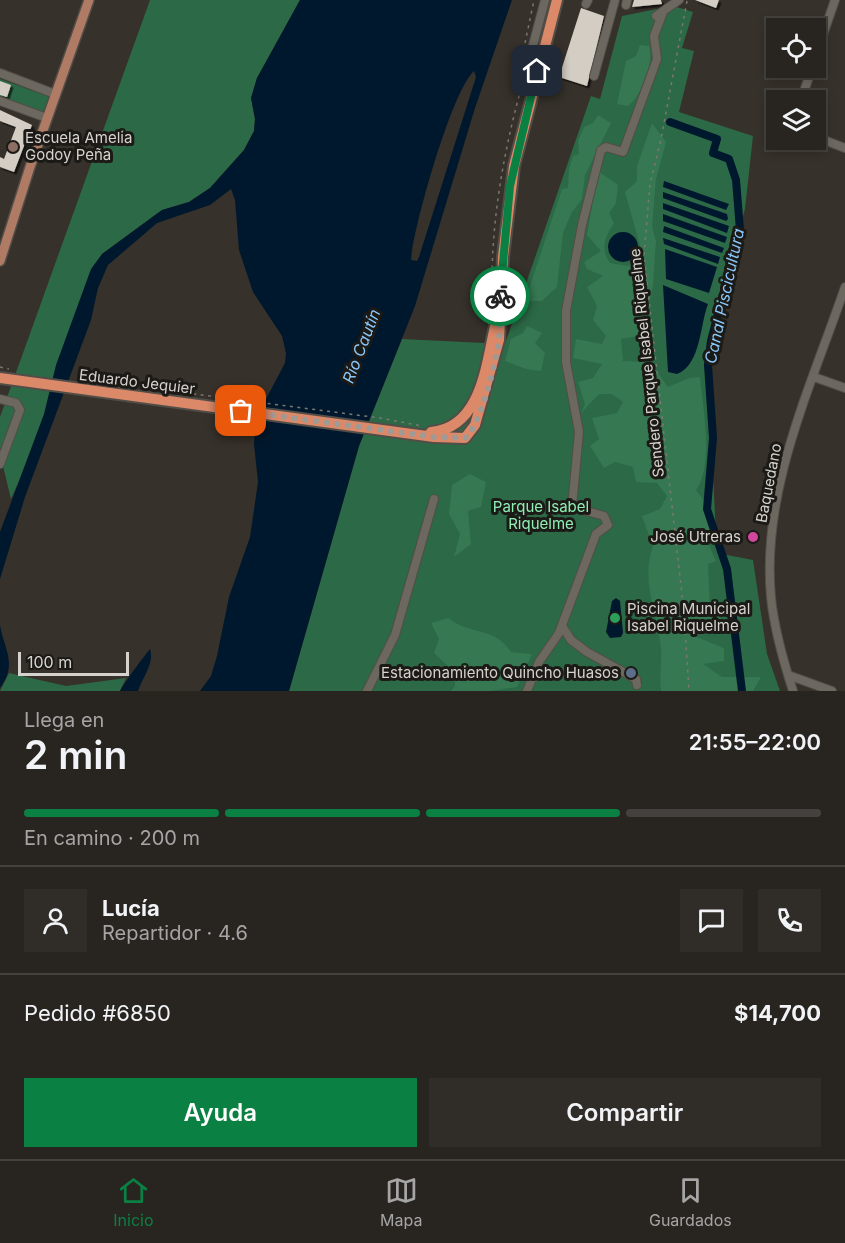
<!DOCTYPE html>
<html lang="es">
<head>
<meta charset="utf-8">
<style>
  :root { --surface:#282520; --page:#302d29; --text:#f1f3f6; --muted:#a5a5a5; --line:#44423e; --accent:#0b8043 }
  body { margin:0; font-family:Inter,sans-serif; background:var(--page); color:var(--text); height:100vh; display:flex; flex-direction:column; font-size:22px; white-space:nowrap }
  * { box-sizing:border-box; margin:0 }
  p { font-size:20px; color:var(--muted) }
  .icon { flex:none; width:33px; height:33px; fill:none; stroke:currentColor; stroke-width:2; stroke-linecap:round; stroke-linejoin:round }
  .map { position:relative; height:691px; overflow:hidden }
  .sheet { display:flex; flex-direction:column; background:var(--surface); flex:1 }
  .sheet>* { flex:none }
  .tools { position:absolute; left:766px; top:18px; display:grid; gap:12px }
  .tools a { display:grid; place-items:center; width:60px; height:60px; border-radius:0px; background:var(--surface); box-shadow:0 3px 9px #0003,0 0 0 2px var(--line); font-size:30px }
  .scale { position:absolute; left:18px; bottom:15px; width:111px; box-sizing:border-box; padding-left:6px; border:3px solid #d6d3ce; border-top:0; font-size:16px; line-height:21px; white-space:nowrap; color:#d6d3ce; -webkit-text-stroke:4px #1c1a16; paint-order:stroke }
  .pin { position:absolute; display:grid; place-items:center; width:51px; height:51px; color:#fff; margin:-26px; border-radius:12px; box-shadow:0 3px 9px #0006 }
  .courier { position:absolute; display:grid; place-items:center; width:60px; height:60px; margin:-30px; border:4px solid #0b8043; border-radius:50%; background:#fff; color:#222; box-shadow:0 2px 8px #0007 }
  .summary em { font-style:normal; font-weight:600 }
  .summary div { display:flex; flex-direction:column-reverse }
  .summary { display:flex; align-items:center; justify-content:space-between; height:102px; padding:0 24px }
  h1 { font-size:39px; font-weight:600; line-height:45px }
  .bar { display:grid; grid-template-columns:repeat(4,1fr); gap:9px 6px; align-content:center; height:72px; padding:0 24px }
  .bar i { height:8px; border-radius:4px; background:var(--line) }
  .bar .on { background:var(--accent) }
  .bar p { grid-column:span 4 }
  .line { display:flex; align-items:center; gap:15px; padding:0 24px; border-top:2px solid var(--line) }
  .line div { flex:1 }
  .round { display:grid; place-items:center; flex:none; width:63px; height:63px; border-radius:0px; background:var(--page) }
  .primary-button { display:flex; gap:12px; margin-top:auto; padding:12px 24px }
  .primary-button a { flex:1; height:69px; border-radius:0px; background:var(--accent); color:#fff; font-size:24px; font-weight:600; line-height:69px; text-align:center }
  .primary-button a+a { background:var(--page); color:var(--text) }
  .tab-bar { display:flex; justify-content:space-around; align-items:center; height:84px; border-top:2px solid var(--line); background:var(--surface); font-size:16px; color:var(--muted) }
  .tab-bar a { display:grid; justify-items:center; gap:3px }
  .tab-bar .on { color:var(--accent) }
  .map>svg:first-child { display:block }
  .green { fill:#2c6946 }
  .forest { fill:#357851 }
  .water { fill:#00182d; fill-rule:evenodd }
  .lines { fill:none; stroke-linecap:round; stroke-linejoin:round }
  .canal { stroke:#00182d; stroke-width:8 }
  .building { fill:#d3cdc4; filter:url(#shadow) }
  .minor-casing { stroke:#524d47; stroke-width:10 }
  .major-casing { stroke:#524d47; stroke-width:12 }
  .highway-casing { stroke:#524d47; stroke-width:14 }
  .path { stroke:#7b7770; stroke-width:1.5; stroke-dasharray:3 4.5; stroke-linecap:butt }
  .minor { stroke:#6c675f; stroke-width:8 }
  .major { stroke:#af7b65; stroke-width:9 }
  .highway { stroke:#db8969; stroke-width:10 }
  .done { stroke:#9e9a95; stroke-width:6; stroke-dasharray:0 10.8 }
  .route { stroke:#0b8043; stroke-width:8 }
  .education-dot { fill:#8d6e63; stroke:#1c1a16; stroke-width:2 }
  .hotel-dot { fill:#d1479c; stroke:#1c1a16; stroke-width:2 }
  .leisure-dot { fill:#2e9e5b; stroke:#1c1a16; stroke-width:2 }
  .service-dot { fill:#5c6f8a; stroke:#1c1a16; stroke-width:2 }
  .labels { text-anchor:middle; stroke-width:6; stroke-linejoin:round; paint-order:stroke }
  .poi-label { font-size:15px; fill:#d6d3ce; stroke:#1c1a16; text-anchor:start }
  .street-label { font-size:15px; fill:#d6d3ce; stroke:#1c1a16 }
  .park-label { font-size:15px; fill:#8feeb4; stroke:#1c1a16 }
  .water-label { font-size:16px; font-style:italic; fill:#89c7fb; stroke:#1c1a16 }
</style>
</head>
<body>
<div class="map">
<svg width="845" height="691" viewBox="0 0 845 691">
  <defs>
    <filter id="shadow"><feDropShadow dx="2.5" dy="2.5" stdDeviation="0" flood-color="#0009"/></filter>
  </defs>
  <rect width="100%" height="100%" fill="#36312a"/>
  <path class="green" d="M150,0H300L257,78L251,98L255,119L254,131L244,150L210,188L189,202L162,210L102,254L31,454L11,499L0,454V417Z
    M667,4L693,12L682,48L694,51L679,112L753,136L745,209L707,356L717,553L753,560L767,654L780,691H289L359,446L402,339L505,344L591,96L600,99L622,16L662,8Z
    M0,79L50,97L44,114L0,98Z
    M9,673L66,686L126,678L120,691H0Z"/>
  <path class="forest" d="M640,45L649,46C654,64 642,95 628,106L617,104L626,61L636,56Z
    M598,115L611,123L585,175L582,199L572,212L563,233L557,287L542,301H525L562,189L568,188L569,169L573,156L579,154L578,141L584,127L593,123Z
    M652,123L666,142L656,179L652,227L656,241L653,285L643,335L621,339L623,361L650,362L668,387L689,378L700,377C703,407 714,466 696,490L712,511L709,545L716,561L708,564L710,608L728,626L713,630L697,621L694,636L724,648V661L703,664L722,677H761L753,691H661C659,676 662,663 661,649C658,613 640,582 653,546L642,516L660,509L667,496L657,483L636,482L633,467L615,462L604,468L590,446L599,439L592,418L617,413L623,402L612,394H599L581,413L585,404L578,382L593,378L602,364L573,358L576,339L602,344L606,336L593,320L597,306L587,287L603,276L587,269L584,262L601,251L587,235L598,171L618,185L616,203L609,213L614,223C605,237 600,248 610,263L628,266L637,260L640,246L625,192L637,181V166Z
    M527,326L542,333L535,343L545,353L541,371L526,369L505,361L511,339L523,333Z
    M470,474L486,482L481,507L468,511L471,544L454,557L460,534L449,514L452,485Z
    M448,618C472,636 494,626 511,652L532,654L517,687L491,691H451L455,686V673L434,653L439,639L431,623Z"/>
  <path class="water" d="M300,0H512L475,108L415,306L359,446L289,691H200L211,676L217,656L229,597L250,537L258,482L254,444L256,418L285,363L286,353L282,336L253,292L239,250L235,200L231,189L210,205L157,223L108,265L98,288L91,320L25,497L0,579V532L44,414L56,365L91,269L102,254L162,210L189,202L210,188L244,150L254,131L255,119L251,98L257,78ZM474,71L476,77L419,257L417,261L411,260C413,228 452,90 474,71Z
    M664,181L729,204L726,210L663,187Z
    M663,192L727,214L728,219L726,221L663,198Z
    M663,203L729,226L727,233L663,209Z
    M663,214L727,237L725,243L663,221Z
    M664,226L724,248L722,253L663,232Z
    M608 247a15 15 0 1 1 30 0a15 15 0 1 1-30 0Z
    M663,238L720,257L718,264L664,244Z
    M665,249L717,267L709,293L666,279Z
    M663,285L708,304C700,324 701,365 677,374L668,372Z
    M616,598L620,601L623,633L621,637L610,638L606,632L612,601Z
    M0,625C4,649 18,664 0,688Z
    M150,649C155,663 142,678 138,691H120C122,686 147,652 150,649Z"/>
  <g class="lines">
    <path class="canal" d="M670,122L717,139L713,153L729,159L736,180L740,230L711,341L708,365L713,438L707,509L727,569L742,691"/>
  </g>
  <path class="building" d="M634,0H661L662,4L632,7Z
    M695,0H719L716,8Z
    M581,8L604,16L587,86L559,77Z
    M0,81L11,85L7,97L0,95Z
    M0,110L32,125L14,172L0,167V157L4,159L16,127L0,121Z"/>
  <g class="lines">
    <g class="minor-casing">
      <path id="minor" d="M586,4L588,0
        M626,5L627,0
        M656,16L679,0
        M816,55L835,0
        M537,71L533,45L545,0
        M0,73L55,94
        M594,76L615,0
        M801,100L812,68
        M0,101L47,118
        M816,106L819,107L816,114
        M816,137L845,148
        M814,377L845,388
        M0,399L16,403L20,410L0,464
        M562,626L571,640L587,652L636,679L637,685
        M788,675L832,691
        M367,691L395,635L434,499
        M527,691L539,662L559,633L596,534L608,525L604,516L572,507L579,432L566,362V311L582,225L601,150L606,147L623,152L657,59L654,36L663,12
        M793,691C783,660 774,629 771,597C761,490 811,387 845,287"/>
    </g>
    <g class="major-casing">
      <path id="major" d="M0,261L30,167L89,0"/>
    </g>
    <g class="highway-casing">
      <path id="highway" d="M0,378L434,437L465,438L475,425L499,340L503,257L514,166L557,0
        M431,432C481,428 486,365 495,326"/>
    </g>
    <path class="path" d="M687,1L661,139L650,184L644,255L684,613L689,691
      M525,43L534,0
      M492,276C493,205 507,136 527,67V57
      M0,367L9,369
      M156,389L380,418L422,426"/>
    <use href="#minor" class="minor"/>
    <use href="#major" class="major"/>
    <use href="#highway" class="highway"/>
  </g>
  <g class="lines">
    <path class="done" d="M241,411L434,437L465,438C481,426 497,358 499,338C501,324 499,310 500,296"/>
    <path class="route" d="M500,296L510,186L537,71"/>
  </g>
  <circle class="education-dot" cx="13" cy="147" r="6"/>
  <circle class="hotel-dot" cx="753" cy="537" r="6"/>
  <circle class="leisure-dot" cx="615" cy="618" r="6"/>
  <circle class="service-dot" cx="631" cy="673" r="6"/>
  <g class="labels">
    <g class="poi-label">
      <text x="25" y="143">Escuela Amelia<tspan x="25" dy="17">Godoy Peña</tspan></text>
      <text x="741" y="542" text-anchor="end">José Utreras</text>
      <text x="627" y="614">Piscina Municipal<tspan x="627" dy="17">Isabel Riquelme</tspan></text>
      <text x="619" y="678" text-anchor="end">Estacionamiento Quincho Huasos</text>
    </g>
    <g class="street-label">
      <text transform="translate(647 363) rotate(-96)" y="5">Sendero Parque Isabel Riquelme</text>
      <text transform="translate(137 382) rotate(7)" y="5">Eduardo Jequier</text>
      <text transform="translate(769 483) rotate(-79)" y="5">Baquedano</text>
    </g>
    <g class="park-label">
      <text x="541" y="512">Parque Isabel<tspan x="541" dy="17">Riquelme</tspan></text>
    </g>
    <g class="water-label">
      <text transform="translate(724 296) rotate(-78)" y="6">Canal Piscicultura</text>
      <text transform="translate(361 346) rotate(-69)" y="6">Río Cautín</text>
    </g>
  </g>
</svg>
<div class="tools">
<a><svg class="icon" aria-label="locate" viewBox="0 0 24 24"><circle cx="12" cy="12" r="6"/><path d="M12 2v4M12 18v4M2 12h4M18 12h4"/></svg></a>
<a><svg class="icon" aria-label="layers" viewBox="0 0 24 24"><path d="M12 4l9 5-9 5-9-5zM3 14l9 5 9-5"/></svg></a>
</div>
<div class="scale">100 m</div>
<div class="pin" style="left:241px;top:411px;background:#ea580c"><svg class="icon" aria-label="bag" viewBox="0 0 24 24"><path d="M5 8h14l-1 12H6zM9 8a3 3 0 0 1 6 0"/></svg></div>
<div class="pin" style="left:537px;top:71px;background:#1f2937"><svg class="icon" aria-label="home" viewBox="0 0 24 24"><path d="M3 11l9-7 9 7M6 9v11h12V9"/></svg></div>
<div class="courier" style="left:500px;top:296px"><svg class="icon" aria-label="bike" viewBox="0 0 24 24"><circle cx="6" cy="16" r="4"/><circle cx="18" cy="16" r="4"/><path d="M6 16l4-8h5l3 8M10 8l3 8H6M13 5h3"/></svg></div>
</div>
<section class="sheet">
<div class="summary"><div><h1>2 min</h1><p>Llega en</p></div><em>21:55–22:00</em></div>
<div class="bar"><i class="on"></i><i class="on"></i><i class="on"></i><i></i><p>En camino · 200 m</p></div>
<div class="line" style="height:108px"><a class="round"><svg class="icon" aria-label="person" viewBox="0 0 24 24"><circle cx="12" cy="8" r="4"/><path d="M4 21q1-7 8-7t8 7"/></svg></a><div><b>Lucía</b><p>Repartidor · 4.6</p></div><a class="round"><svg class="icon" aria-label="chat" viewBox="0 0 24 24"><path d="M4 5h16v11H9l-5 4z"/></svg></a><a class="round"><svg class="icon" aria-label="phone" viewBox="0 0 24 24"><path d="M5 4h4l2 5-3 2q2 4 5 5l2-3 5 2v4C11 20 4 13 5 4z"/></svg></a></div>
<div class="line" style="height:78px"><div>Pedido #6850</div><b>$14,700</b></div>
<div class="primary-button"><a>Ayuda</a><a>Compartir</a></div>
</section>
<nav class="tab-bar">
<a class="on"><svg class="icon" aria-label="home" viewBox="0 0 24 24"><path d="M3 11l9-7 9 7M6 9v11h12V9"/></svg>Inicio</a>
<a><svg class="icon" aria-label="map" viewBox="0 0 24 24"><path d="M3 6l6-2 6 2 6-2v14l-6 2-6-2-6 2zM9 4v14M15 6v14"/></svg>Mapa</a>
<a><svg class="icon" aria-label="saved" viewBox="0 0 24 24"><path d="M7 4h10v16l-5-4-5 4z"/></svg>Guardados</a>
</nav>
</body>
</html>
